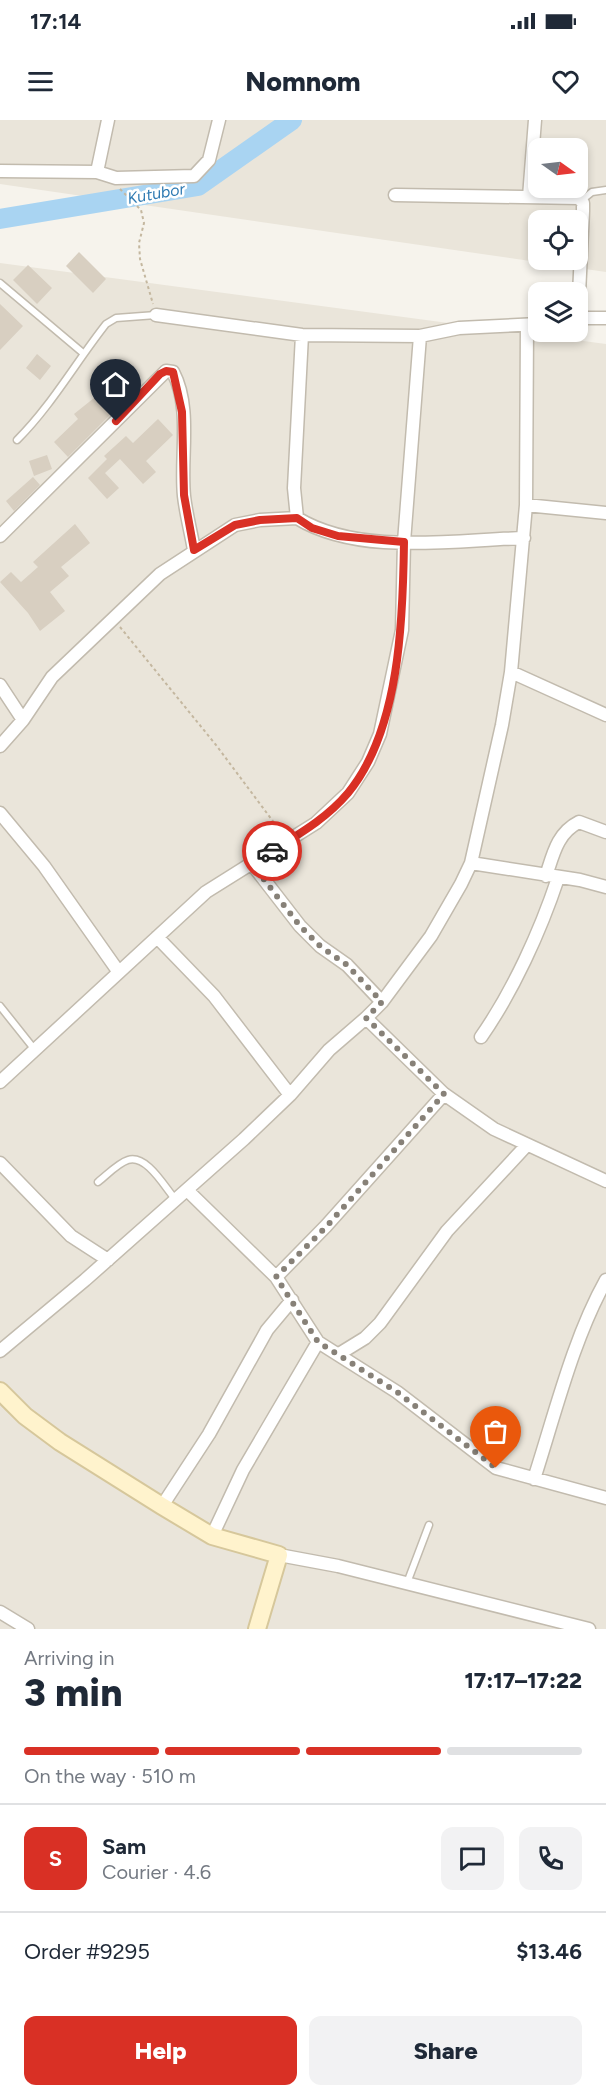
<!DOCTYPE html>
<html lang="en">
<head>
<meta charset="utf-8">
<style>
  :root { --surface:#fff; --page:#f2f2f3; --text:#1f2937; --muted:#747a83; --line:#e0e1e3; --accent:#d93025 }
  body { margin:0; font-family:Figtree,sans-serif; background:var(--page); color:var(--text); height:100vh; display:flex; flex-direction:column; font-size:22px; white-space:nowrap }
  * { box-sizing:border-box; margin:0 }
  p { font-size:20px; color:var(--muted) }
  .icon { flex:none; width:33px; height:33px; fill:none; stroke:currentColor; stroke-width:2; stroke-linecap:round; stroke-linejoin:round }
  .map { position:relative; height:1509px; overflow:hidden }
  .side { display:flex; flex-direction:column; background:var(--surface); flex:1 }
  .side>* { flex:none }
  .needle { width:39px; rotate:104deg }
  .tools { position:absolute; left:528px; top:18px; display:grid; gap:12px }
  .tools a { display:grid; place-items:center; width:60px; height:60px; border-radius:12px; background:var(--surface); box-shadow:0 3px 9px #0003; font-size:30px }
  .pin { position:absolute; display:grid; place-items:center; width:51px; height:51px; color:#fff; margin:-62px -26px; border-radius:50% 50% 50% 0; rotate:-45deg; box-shadow:0 0 6px #0007 }
  .pin .icon { rotate:45deg }
  .courier { position:absolute; display:grid; place-items:center; width:60px; height:60px; margin:-30px; border:4px solid #d93025; border-radius:50%; background:#fff; color:#222; box-shadow:0 2px 8px #0007 }
  .head em { font-style:normal; font-weight:800 }
  .head div { display:flex; flex-direction:column-reverse }
  .head { display:flex; align-items:center; justify-content:space-between; height:102px; padding:0 24px }
  h1 { font-size:39px; font-weight:800; line-height:45px }
  .bar { display:grid; grid-template-columns:repeat(4,1fr); gap:9px 6px; align-content:center; height:72px; padding:0 24px }
  .bar i { height:8px; border-radius:4px; background:var(--line) }
  .bar .selected { background:var(--accent) }
  .bar p { grid-column:span 4 }
  .line { display:flex; align-items:center; gap:15px; padding:0 24px; border-top:2px solid var(--line) }
  .line div { flex:1 }
  .round { display:grid; place-items:center; flex:none; width:63px; height:63px; border-radius:12px; background:var(--page) }
  .cta { display:flex; gap:12px; margin-top:auto; padding:12px 24px }
  .cta a { flex:1; height:69px; border-radius:12px; background:var(--accent); color:#fff; font-size:24px; font-weight:800; line-height:69px; text-align:center }
  .cta a+a { background:var(--page); color:var(--text) }
  .status { display:flex; justify-content:space-between; align-items:center; height:42px; padding:0 30px; background:var(--surface); direction:ltr }
  .status svg { height:16px; fill:currentColor }
  header { display:flex; justify-content:space-between; align-items:center; height:78px; padding:0 24px; background:var(--surface); font-size:27px; font-weight:800 }
  .map>svg:first-child { display:block }
  .residential { fill:#eae5da; fill-rule:evenodd }
  .lines { fill:none; stroke-linecap:round; stroke-linejoin:round }
  .river { stroke:#a9d4f2; stroke-width:20 }
  .building { fill:#d8cfc1 }
  .lane-casing { stroke:#c2bbae; stroke-width:9 }
  .street-casing { stroke:#c2bbae; stroke-width:15 }
  .secondary-casing { stroke:#d6c79b; stroke-width:20 }
  .path { stroke:#c4b79f; stroke-width:2; stroke-dasharray:3 3; stroke-linecap:butt }
  .lane { stroke:#fff; stroke-width:6 }
  .street { stroke:#fff; stroke-width:12 }
  .secondary { stroke:#fff3cd; stroke-width:16 }
  .done { stroke:#878178; stroke-width:6; stroke-dasharray:0 10.8 }
  .route { stroke:#d93025; stroke-width:8 }
  .labels { text-anchor:middle; stroke-width:5; stroke-linejoin:round; paint-order:stroke }
  .water-label { font-size:16px; font-style:italic; fill:#2e7ab2; stroke:#fff }
</style>
</head>
<body>
<div class="status"><b>17:14</b><svg viewBox="0 0 49 12"><path d="M0 12V9h3v3zM5 12V6h3v6zM10 12V3h3v9zM15 12V0h3v12zM26 1h20v11H26zM47 4h2v5h-2z"/></svg></div>
<header><svg class="icon" aria-label="menu" viewBox="0 0 24 24"><path d="M4 6h16M4 12h16M4 18h16"/></svg>Nomnom<svg class="icon" aria-label="heart" viewBox="0 0 24 24"><path d="M12 20l-8-8c-3-5 5-10 8-4 3-6 11-1 8 4z"/></svg></header>
<div class="map">
<svg width="606" height="1509" viewBox="0 0 606 1509">
  <rect width="100%" height="100%" fill="#f6f3ec"/>
  <path class="residential" d="M0,0H606V152L0,64ZM538,28H578V68H538ZM538,100H578V140H538Z
    M0,143L606,224V1509H0Z"/>
  <g class="lines">
    <path class="river" d="M0,99L198,66L292,0"/>
  </g>
  <path class="building" d="M79,132L106,159L93,173L66,146Z
    M28,145L52,168L37,184L13,160Z
    M0,184L23,206L0,230Z
    M37,234L51,246L40,260L26,248Z
    M99,274L114,291L68,337L54,322L78,299L74,294Z
    M158,299L173,315L146,341L156,352L143,364L120,339L105,353L119,368L107,379L88,358L107,339L104,336L126,316L133,323Z
    M47,335L52,349L34,356L29,341Z
    M33,357L40,365L14,391L6,381Z
    M75,404L90,423L61,447L69,456L50,472L65,491L40,511L28,493L0,462L11,452L21,462L38,447L33,442Z"/>
  <g class="lines">
    <g class="lane-casing">
      <path id="lane" d="M582,80L592,72L606,70
        M0,163L83,233
        M17,320C52,285 76,242 106,204L116,198L156,195
        M0,886L35,930
        M98,1062C107,1055 118,1043 128,1040C147,1034 165,1068 176,1080
        M407,1463L429,1405"/>
    </g>
    <g class="street-casing">
      <path id="street" d="M108,0L97,52L116,58L194,56L209,40L219,0
        M0,51L97,52
        M395,75L579,78L583,83V91L578,195
        M529,77L535,0
        M156,195L302,215L420,216L459,208L538,204
        M578,198H606
        M302,215L294,368L297,398C359,436 453,420 524,418
        M526,385L606,393
        M0,416L166,251L173,252C192,288 180,337 184,376C186,394 191,412 194,430
        M511,552L606,595
        M0,565L23,600
        M0,626L23,600L52,557L160,454L235,405L260,400L297,398
        M0,693L44,746L118,851
        M471,743L580,760L606,767
        M252,744L300,806L320,826L347,845L382,882
        M546,756C553,735 557,713 579,702L606,712
        M157,817L214,876L290,975
        M366,898L444,974L494,1009L606,1061
        M481,917C513,871 540,812 558,758
        M0,962L206,772L316,703L348,673L368,642L380,614L402,510L404,422L420,216
        M0,1043L71,1116L108,1140
        M187,1070L276,1157L318,1222L397,1272L496,1348L606,1378
        M276,1157L326,1106L444,974
        M0,1231L85,1160L244,1019L290,975L329,930L366,898L382,882L431,816L461,764L471,743L502,605L511,552L526,385L527,205
        M339,1234L365,1218L380,1203L447,1111L526,1026
        M534,1359C555,1294 573,1219 606,1160
        M162,1386L209,1314L267,1210L292,1180
        M212,1416L243,1350L318,1222
        M279,1435L338,1446L589,1509
        M0,1492L28,1509"/>
    </g>
    <g class="secondary-casing">
      <path id="secondary" d="M0,1271L25,1296L60,1322L162,1386L212,1416L279,1435L257,1509"/>
    </g>
    <path class="path" d="M120,69L141,90L144,103L139,123L140,139L153,184
      M120,507L216,625L281,712"/>
    <use href="#lane" class="lane"/>
    <use href="#street" class="street"/>
    <use href="#secondary" class="secondary"/>
  </g>
  <g class="lines">
    <path class="done" d="M272,731L252,744L300,806L320,826L347,845L382,882L366,898L444,974L326,1107L276,1157L318,1222L397,1272L496,1348"/>
    <path class="route" d="M116,301L160,254L166,251L173,252L182,292L184,375L194,430L235,405L260,400L297,398L312,408L338,416L404,422C403,499 400,610 348,673C327,698 299,714 272,731"/>
  </g>
  <g class="labels">
    <g class="water-label">
      <text transform="translate(156 73) rotate(-10)" y="6">Kutubor</text>
    </g>
  </g>
</svg>
<div class="tools">
<a><svg class="needle" viewBox="-14 -14 28 28"><path d="M0-13l5 13h-10z" fill="#e53935"/><path d="M0 13l5-13h-10z" fill="#747a83"/></svg></a>
<a><svg class="icon" aria-label="locate" viewBox="0 0 24 24"><circle cx="12" cy="12" r="6"/><path d="M12 2v4M12 18v4M2 12h4M18 12h4"/></svg></a>
<a><svg class="icon" aria-label="layers" viewBox="0 0 24 24"><path d="M12 4l9 5-9 5-9-5zM3 14l9 5 9-5"/></svg></a>
</div>
<div class="pin" style="left:496px;top:1348px;background:#ea580c"><svg class="icon" aria-label="bag" viewBox="0 0 24 24"><path d="M5 8h14l-1 12H6zM9 8a3 3 0 0 1 6 0"/></svg></div>
<div class="pin" style="left:116px;top:301px;background:#1f2937"><svg class="icon" aria-label="home" viewBox="0 0 24 24"><path d="M3 11l9-7 9 7M6 9v11h12V9"/></svg></div>
<div class="courier" style="left:272px;top:731px"><svg class="icon" aria-label="car" viewBox="0 0 24 24"><path d="M5 17H2v-5l4-1 3-4h7l3 4 3 1v5h-3M9 17h6M6 11h13"/><circle cx="7" cy="17" r="2"/><circle cx="17" cy="17" r="2"/></svg></div>
</div>
<section class="side">
<div class="head"><div><h1>3 min</h1><p>Arriving in</p></div><em>17:17–17:22</em></div>
<div class="bar"><i class="selected"></i><i class="selected"></i><i class="selected"></i><i></i><p>On the way · 510 m</p></div>
<div class="line" style="height:108px"><b class="round" style="background:var(--accent);color:#fff">S</b><div><b>Sam</b><p>Courier · 4.6</p></div><a class="round"><svg class="icon" aria-label="chat" viewBox="0 0 24 24"><path d="M4 5h16v11H9l-5 4z"/></svg></a><a class="round"><svg class="icon" aria-label="phone" viewBox="0 0 24 24"><path d="M5 4h4l2 5-3 2q2 4 5 5l2-3 5 2v4C11 20 4 13 5 4z"/></svg></a></div>
<div class="line" style="height:78px"><div>Order #9295</div><b>$13.46</b></div>
<div class="cta"><a>Help</a><a>Share</a></div>
</section>
</body>
</html>
